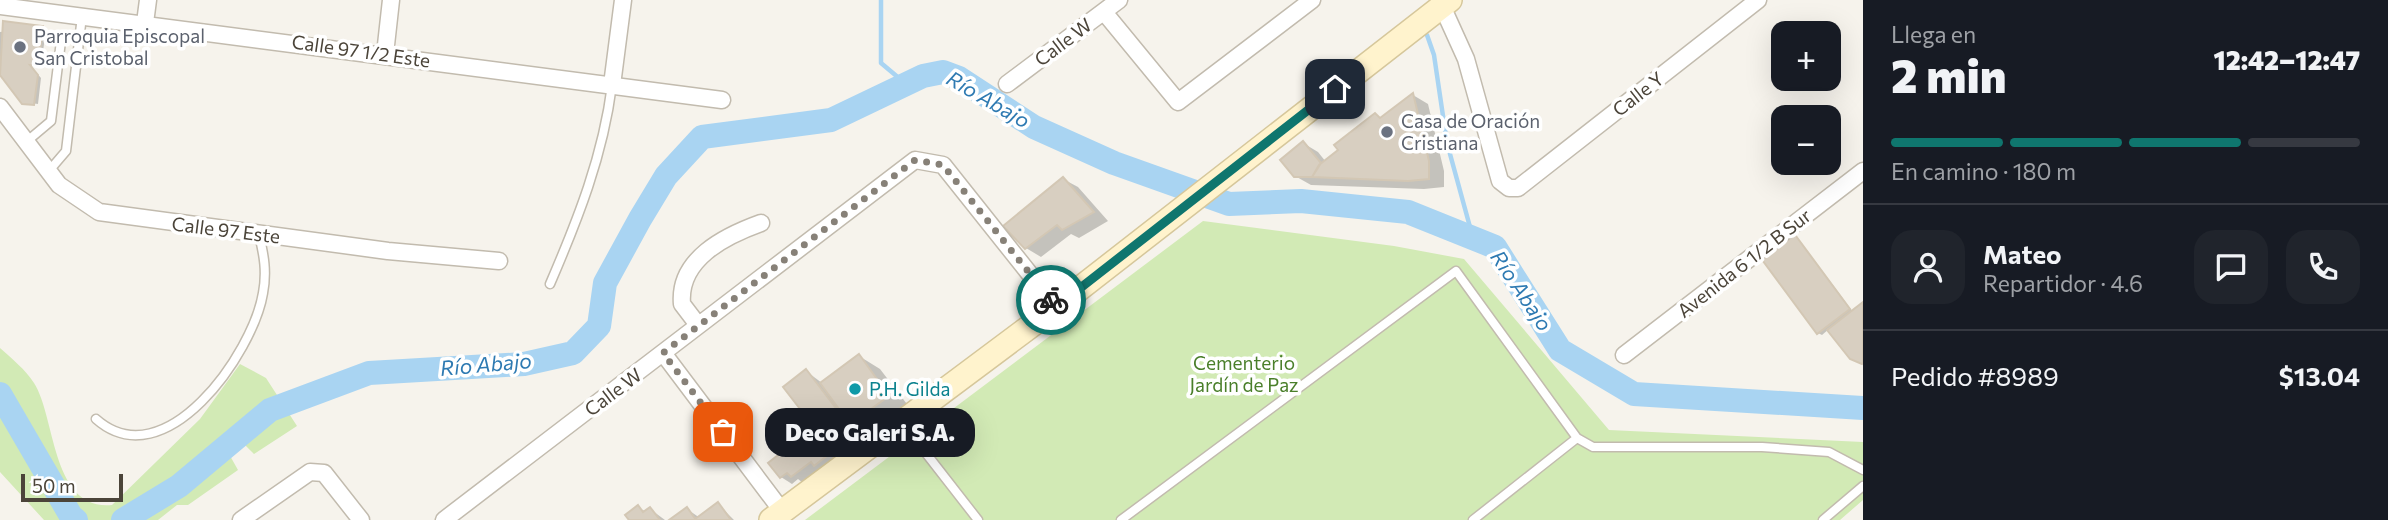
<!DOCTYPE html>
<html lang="es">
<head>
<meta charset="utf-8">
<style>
  :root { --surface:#171b24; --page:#20242c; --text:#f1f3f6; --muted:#9ea1a6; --line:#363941; --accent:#0f766e }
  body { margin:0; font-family:Commissioner,sans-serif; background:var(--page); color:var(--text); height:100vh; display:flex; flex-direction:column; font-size:26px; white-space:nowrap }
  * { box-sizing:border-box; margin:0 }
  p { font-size:23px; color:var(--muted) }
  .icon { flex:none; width:38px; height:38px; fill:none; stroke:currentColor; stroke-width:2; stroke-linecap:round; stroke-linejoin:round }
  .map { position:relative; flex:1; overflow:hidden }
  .details { display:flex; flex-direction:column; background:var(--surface); width:525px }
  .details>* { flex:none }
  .fabs { position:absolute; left:1771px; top:21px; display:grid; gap:14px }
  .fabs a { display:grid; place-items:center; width:70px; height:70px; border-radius:14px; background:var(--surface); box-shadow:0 7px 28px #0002; font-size:35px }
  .scale { position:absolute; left:21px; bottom:18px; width:102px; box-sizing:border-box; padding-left:7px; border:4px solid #4b4439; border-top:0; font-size:19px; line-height:24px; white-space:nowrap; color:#4b4439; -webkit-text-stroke:5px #fff; paint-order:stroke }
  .pin { position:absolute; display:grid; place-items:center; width:60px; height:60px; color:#fff; margin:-30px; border-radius:14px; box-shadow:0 4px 10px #0006 }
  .courier { position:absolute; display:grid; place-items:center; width:70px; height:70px; margin:-35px; border:5px solid #0f766e; border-radius:50%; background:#fff; color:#222; box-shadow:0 2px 9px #0007 }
  .bubble { position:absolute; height:49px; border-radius:21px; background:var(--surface); box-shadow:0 7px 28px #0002; font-size:23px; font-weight:800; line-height:49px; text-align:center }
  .summary em { font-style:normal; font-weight:800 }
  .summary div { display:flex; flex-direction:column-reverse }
  .summary { display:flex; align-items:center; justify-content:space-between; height:119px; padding:0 28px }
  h1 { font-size:46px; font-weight:800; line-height:52px }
  .bar { display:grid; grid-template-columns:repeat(4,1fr); gap:10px 7px; align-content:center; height:84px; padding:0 28px }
  .bar i { height:9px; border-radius:5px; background:var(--line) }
  .bar .selected { background:var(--accent) }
  .bar p { grid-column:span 4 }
  .line { display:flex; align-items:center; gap:18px; padding:0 28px; border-top:2px solid var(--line) }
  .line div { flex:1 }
  .round { display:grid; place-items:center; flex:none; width:74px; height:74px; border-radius:21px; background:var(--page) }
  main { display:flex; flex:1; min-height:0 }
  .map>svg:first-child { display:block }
  .green { fill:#d2eab5 }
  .shadow { fill:#0003 }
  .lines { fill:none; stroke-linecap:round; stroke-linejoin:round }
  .stream { stroke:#a9d4f2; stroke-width:4.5 }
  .river { stroke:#a9d4f2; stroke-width:24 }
  .building { fill:#d8cfc1; stroke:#d3c7b4; stroke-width:2 }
  .lane-casing { stroke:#c2bbae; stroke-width:11 }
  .street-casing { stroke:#c2bbae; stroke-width:19 }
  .secondary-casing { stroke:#d6c79b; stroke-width:26 }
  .lane { stroke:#fff; stroke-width:8 }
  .street { stroke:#fff; stroke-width:16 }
  .secondary { stroke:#fff3cd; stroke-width:23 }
  .done { stroke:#878178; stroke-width:7; stroke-dasharray:0 12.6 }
  .route { stroke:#0f766e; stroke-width:9 }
  .worship-dot { fill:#6b7280; stroke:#fff; stroke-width:2.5 }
  .culture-dot { fill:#0f9aa8; stroke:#fff; stroke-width:2.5 }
  .labels { text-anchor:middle; stroke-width:7; stroke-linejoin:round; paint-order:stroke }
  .worship-label { font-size:19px; fill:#5b616d; stroke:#fff; text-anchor:start }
  .street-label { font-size:19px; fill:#4b4439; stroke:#fff }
  .park-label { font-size:19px; fill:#4a7f2a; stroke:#fff }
  .culture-label { font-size:19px; fill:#0d838f; stroke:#fff; text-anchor:start }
  .water-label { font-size:21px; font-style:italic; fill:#2e7ab2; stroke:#fff }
</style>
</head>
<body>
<main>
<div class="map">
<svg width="1863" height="520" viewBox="0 0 1863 520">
  <rect width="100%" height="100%" fill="#f6f3ec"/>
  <path class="green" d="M1203,221L1394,246L1464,259L1609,430L1863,442V500L1840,520H805Z
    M0,348C11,358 26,370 34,383C56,417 51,511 112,505L200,419L240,364L266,378L297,426L254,454L242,442L229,454L238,470L188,505H177L158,520H44L0,472Z"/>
  <path class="shadow" d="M43,27L46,29L41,67L30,65L41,78L38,104L23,102L0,73V32Z
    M1413,95L1428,104L1444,171V187L1424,189L1311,185L1295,176L1303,143L1318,152L1326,162L1376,115L1382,119Z
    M1063,179L1078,187L1108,221L1079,238L1071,234L1041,257L1026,248Z
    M1796,236L1853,312L1863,304V364L1851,357L1829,329L1822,335L1818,333L1762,257Z
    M859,356L880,369L910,408L873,435L854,424L862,435L839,452L844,458L803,483L798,479L792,484L781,477L770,464L817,427L806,371L822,383Z
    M718,504L734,520H672L687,509L700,518Z
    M638,507L646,512L650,509L665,520H631Z"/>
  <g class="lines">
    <path class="stream" d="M881,0V63L906,84
      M1427,35L1434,55L1447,143L1473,238"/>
    <path class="river" d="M0,394L71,516L76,520
      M123,520L179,486L270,410L369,373L524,364L573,353L599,326L605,283L640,219L666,176L702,137L831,120L923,76L943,72L959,78L1034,127L1114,163L1229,204L1301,201L1408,212L1495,247L1560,350L1634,394L1863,408"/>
  </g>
  <path class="building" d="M3,21L43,26L38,66L30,65L38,75L34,105L22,104L0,75Z
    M1413,93L1429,161V179L1408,181L1312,177L1319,165L1338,150L1334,145L1375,113L1380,118Z
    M1303,141L1321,163L1312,177H1294L1280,160Z
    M1063,177L1094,212L1062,230L1057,225L1025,249L1003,226Z
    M1793,232L1850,309L1817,334L1760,257Z
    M1863,302V363L1862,364L1850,359L1827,330Z
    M859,354L889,396L850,424L820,383Z
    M806,369L851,428L828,445L783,387Z
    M814,427L833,451L814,466L811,462L791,477L787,473L780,478L768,463Z
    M718,502L731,520H696L695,519Z
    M638,505L643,512L650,507L660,520H629L625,515Z
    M687,507L696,520H669Z"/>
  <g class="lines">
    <g class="lane-casing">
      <path id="lane" d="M26,142L51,121L61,41
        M48,172L66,151L82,16
        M550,284C578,219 603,156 612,85
        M96,419C165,480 253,353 263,293C267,272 264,255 259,235
        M904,425L978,520
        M1121,520L1456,271L1577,438L1593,447H1762L1829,452L1863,470
        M1473,520L1577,438
        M1823,520L1863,486"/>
    </g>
    <g class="street-casing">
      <path id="street" d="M0,6L722,100
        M1442,6L1466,59L1500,181L1509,188H1518L1758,0
        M1104,12L1178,102L1312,0
        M145,23L148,0
        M385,54L391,0
        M1007,84L1119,0
        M612,85L623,0
        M0,107L59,185L99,212L388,251L499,261
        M698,325L682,304C678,259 725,236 761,223
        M663,353L782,511
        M1624,355L1863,171
        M241,520L310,472L324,473L361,520
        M444,520L915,160L943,165L1056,307"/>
    </g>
    <g class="secondary-casing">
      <path id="secondary" d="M771,520L1056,307L1450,0"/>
    </g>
    <use href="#lane" class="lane"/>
    <use href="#street" class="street"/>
    <use href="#secondary" class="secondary"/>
  </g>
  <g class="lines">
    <path class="done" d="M723,432L663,353L915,160L943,165L1051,300"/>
    <path class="route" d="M1051,300L1056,307L1335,89"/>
  </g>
  <g class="worship-dot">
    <circle cx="20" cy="47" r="7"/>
    <circle cx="1387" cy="132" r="7"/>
  </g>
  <circle class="culture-dot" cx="855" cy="389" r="7"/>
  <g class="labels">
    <g class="worship-label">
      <text x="34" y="43">Parroquia Episcopal<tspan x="34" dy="22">San Cristobal</tspan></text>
      <text x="1401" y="128">Casa de Oración<tspan x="1401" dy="22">Cristiana</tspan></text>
    </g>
    <g class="street-label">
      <text transform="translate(1063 42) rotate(-37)" y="7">Calle W</text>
      <text transform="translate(361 51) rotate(8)" y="7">Calle 97 1/2 Este</text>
      <text transform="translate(1638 94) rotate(-38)" y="7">Calle Y</text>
      <text transform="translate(226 230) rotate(7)" y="7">Calle 97 Este</text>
      <text transform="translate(1744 263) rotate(-38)" y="7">Avenida 6 1/2 B Sur</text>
      <text transform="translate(613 392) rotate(-37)" y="7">Calle W</text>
    </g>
    <g class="park-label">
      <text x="1244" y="370">Cementerio<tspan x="1244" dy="22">Jardín de Paz</tspan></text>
    </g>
    <g class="culture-label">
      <text x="869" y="396">P.H. Gilda</text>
    </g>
    <g class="water-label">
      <text transform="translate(988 100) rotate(30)" y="7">Río Abajo</text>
      <text transform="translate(1521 291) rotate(56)" y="7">Río Abajo</text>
      <text transform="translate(486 365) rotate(-5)" y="7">Río Abajo</text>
    </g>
  </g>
</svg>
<div class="fabs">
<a>+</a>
<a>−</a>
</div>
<div class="scale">50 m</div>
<div class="pin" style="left:723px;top:432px;background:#ea580c"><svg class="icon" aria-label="bag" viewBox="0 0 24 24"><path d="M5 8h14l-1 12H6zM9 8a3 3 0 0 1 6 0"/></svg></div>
<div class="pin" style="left:1335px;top:89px;background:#1f2937"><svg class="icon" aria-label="home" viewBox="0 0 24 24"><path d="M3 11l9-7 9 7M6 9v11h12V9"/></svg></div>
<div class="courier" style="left:1051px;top:300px"><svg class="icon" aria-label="bike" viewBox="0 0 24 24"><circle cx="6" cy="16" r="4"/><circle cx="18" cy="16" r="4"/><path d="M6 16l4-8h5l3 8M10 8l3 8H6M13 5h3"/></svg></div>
<div class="bubble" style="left:765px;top:408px;width:210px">Deco Galeri S.A.</div>
</div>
<section class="details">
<div class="summary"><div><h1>2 min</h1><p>Llega en</p></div><em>12:42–12:47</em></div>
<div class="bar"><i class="selected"></i><i class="selected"></i><i class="selected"></i><i></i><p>En camino · 180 m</p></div>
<div class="line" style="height:126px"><a class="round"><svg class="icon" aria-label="person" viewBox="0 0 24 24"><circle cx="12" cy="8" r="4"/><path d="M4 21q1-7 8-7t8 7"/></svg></a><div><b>Mateo</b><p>Repartidor · 4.6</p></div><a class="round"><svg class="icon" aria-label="chat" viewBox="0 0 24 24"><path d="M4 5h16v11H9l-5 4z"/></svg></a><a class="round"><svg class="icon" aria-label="phone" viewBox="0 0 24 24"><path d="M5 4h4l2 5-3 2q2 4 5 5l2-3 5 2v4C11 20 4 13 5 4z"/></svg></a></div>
<div class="line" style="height:91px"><div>Pedido #8989</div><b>$13.04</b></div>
</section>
</main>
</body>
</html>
